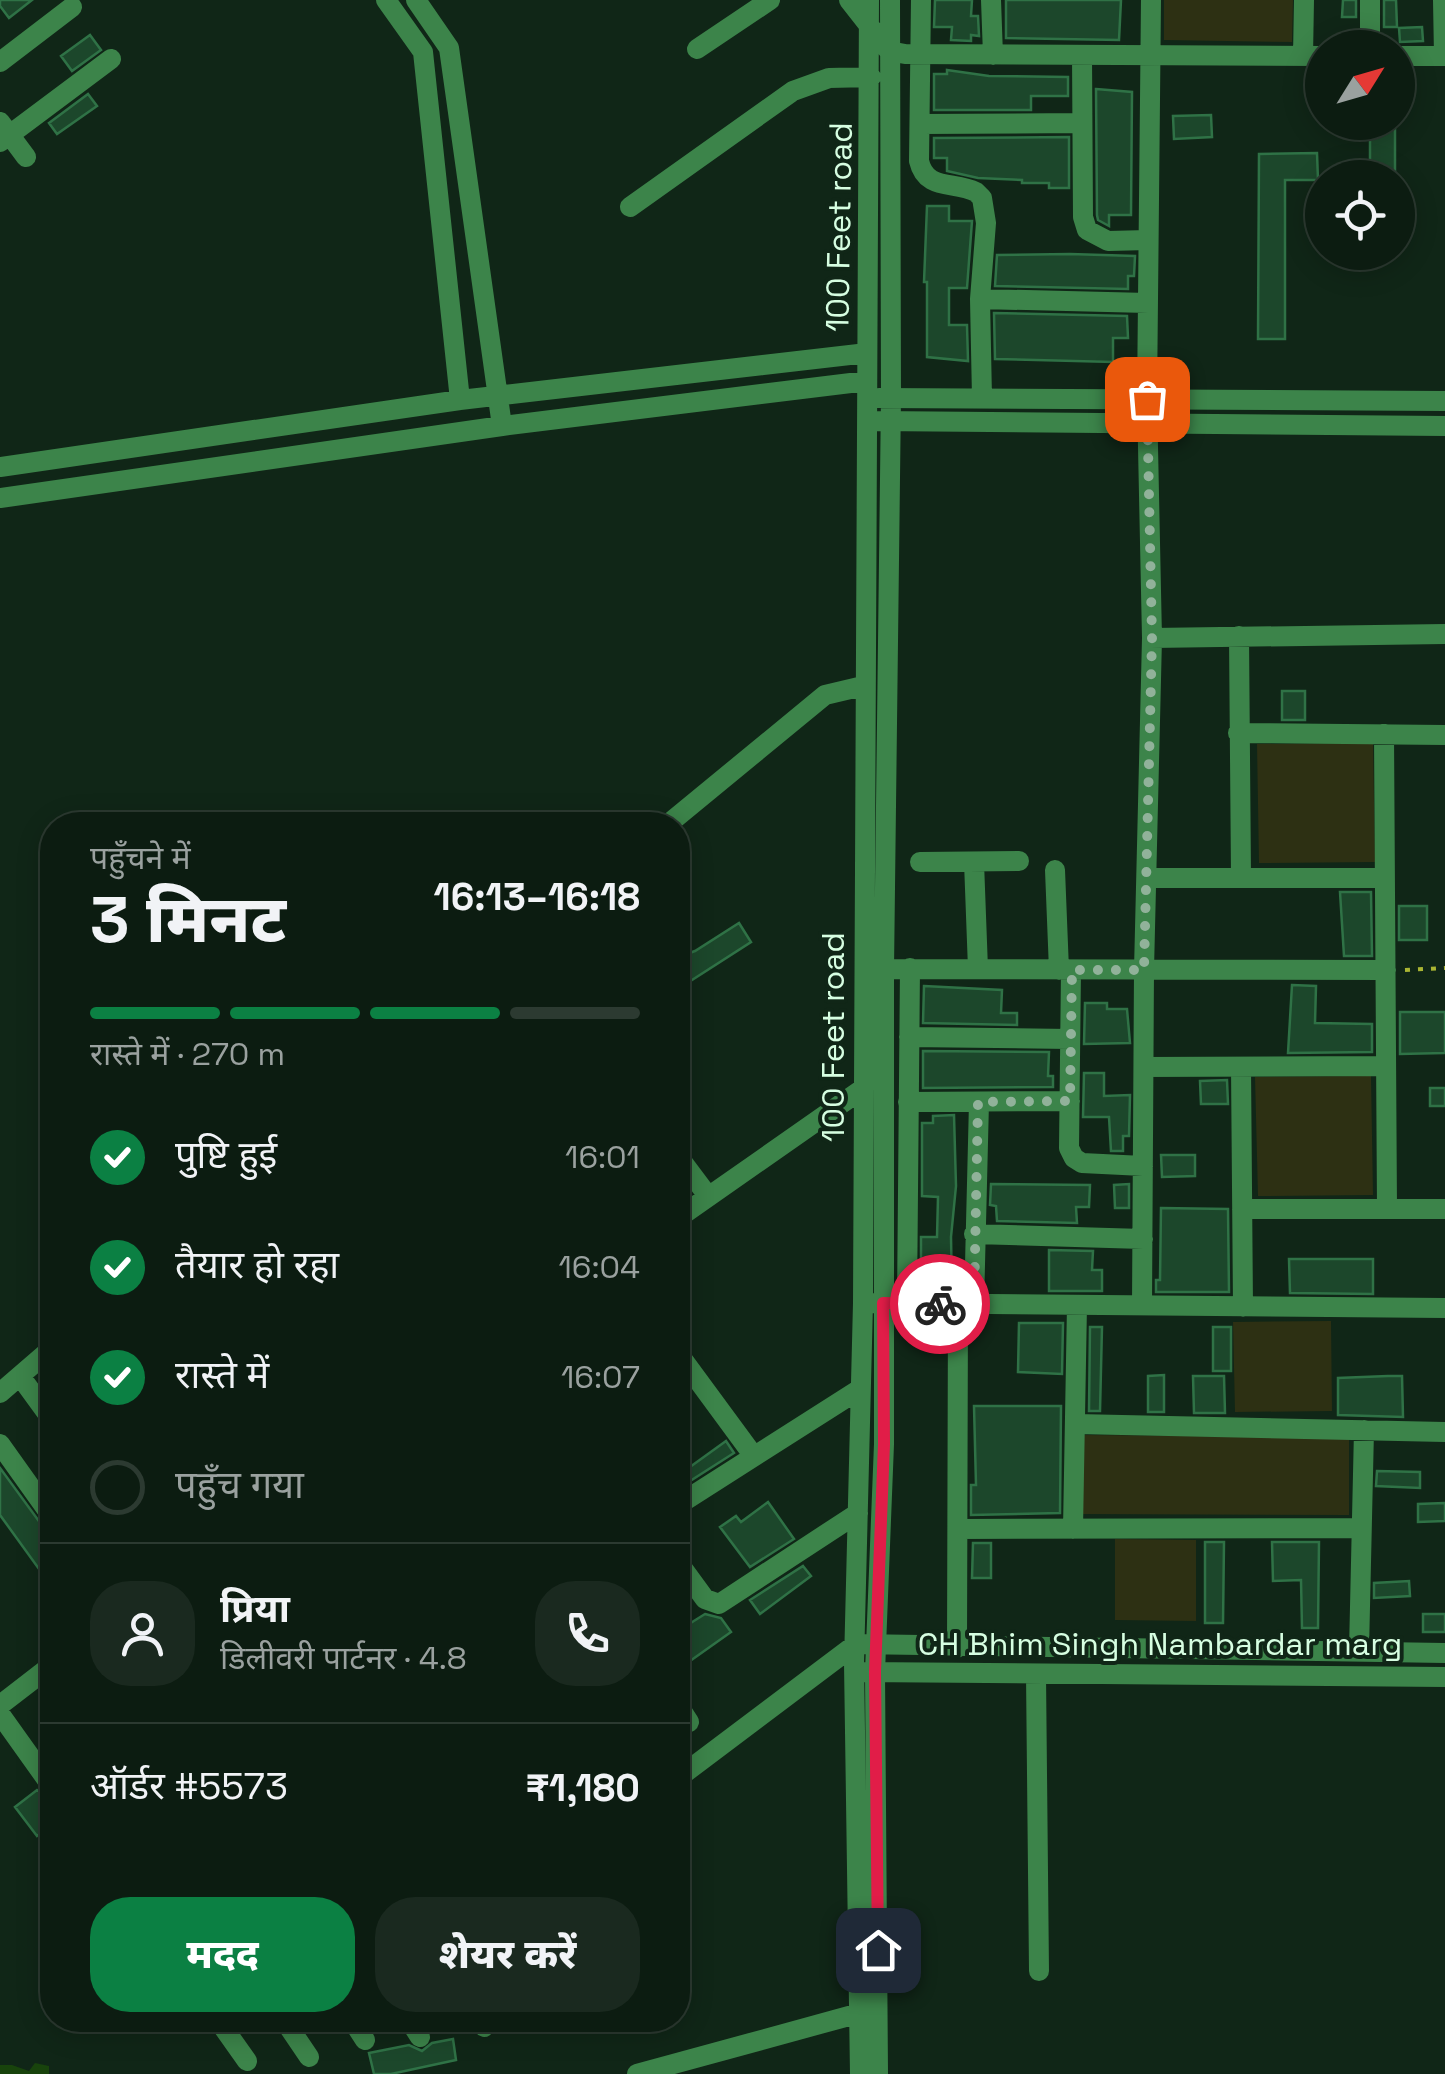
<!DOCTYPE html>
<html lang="hi">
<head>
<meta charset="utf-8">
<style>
  :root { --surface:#0c1c11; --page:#1a291f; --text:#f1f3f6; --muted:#9aa19f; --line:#2c3a31; --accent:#0b8043 }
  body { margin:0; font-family:"Space Grotesk","Noto Sans Devanagari",sans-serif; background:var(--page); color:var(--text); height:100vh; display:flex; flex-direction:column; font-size:38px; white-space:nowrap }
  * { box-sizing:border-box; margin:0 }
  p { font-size:32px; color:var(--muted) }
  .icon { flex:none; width:55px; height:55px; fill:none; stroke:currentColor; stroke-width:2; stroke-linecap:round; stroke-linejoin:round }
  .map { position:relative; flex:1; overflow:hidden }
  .sheet { position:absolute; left:40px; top:812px; width:650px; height:1220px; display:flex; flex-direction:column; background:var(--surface); border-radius:40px; box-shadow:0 5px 25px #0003,0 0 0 2px var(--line) }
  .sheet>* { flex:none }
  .needle { width:65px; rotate:53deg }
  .controls { position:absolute; left:1305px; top:30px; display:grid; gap:20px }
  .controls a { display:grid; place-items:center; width:110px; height:110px; border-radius:50%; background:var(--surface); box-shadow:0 5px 25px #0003,0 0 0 2px var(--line); font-size:50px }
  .pin { position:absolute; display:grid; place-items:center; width:85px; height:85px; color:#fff; margin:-42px; border-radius:20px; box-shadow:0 5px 15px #0006 }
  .courier { position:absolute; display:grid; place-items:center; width:100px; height:100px; margin:-50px; border:8px solid #e11d48; border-radius:50%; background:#fff; color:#222; box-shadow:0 2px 12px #0007 }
  .head em { font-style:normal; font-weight:800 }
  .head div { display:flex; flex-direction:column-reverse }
  .head { display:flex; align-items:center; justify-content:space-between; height:170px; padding:0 50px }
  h1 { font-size:65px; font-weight:800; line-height:75px }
  .bar { display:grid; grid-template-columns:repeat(4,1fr); gap:15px 10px; align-content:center; height:120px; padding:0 50px }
  .bar i { height:12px; border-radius:8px; background:var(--line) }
  .bar .current { background:var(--accent) }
  .bar p { grid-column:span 4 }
  .line { display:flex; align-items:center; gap:25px; padding:0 50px; border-top:2px solid var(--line) }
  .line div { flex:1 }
  .round { display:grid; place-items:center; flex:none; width:105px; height:105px; border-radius:40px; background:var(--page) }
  ol { padding:0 50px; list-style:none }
  li { display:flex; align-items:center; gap:30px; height:110px }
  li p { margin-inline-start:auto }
  li .icon { padding:10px; border-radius:50%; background:var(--accent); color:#fff; stroke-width:4 }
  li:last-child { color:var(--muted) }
  li i { width:55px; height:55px; border:5px solid var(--line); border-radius:50% }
  .cta { display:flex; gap:20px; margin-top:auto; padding:20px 50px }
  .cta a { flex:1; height:115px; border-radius:40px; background:var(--accent); color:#fff; font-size:40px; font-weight:800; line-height:115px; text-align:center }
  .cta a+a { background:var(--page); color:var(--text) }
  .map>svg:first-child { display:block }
  .green { fill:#2d3013 }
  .water { fill:#18430c }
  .building { fill:#1c472b; stroke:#2f7246; stroke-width:2.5 }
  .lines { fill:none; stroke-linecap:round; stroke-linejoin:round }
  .path { stroke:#aab533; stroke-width:4; stroke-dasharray:5 8; stroke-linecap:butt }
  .minor { stroke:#3c844a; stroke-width:20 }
  .done { stroke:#91b29a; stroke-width:10; stroke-dasharray:0 18 }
  .route { stroke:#e11d48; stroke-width:12 }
  .labels { text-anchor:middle; stroke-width:8; stroke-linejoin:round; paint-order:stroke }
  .street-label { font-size:32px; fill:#d6fee1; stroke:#102617 }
</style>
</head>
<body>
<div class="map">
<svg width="1445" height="2074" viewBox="0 0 1445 2074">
  <rect width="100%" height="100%" fill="#102617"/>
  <path class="green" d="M1164,0H1293L1292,42L1164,40Z
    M1373,743L1375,862L1259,863L1257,744Z
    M1371,1076L1373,1195L1258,1196L1255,1077Z
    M1331,1321L1332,1411L1235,1412L1233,1322Z
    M1081,1435L1349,1437V1515L1081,1514Z
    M1115,1539L1196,1540V1621L1115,1620Z"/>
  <path class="water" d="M35,2063L49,2066V2074H0V2065H12L29,2071Z"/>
  <path class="building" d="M0,0H32L9,18L0,6Z
    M935,0H972L971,16H978L979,36L971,35V41L951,40L952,27H934Z
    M1006,0H1121L1119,40L1006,38Z
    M1343,0H1356V17H1342Z
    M1384,0H1396L1397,27H1384Z
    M1422,27L1423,41L1400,42L1399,28Z
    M90,35L101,50L72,71L61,56Z
    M947,70L989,76L1068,77V96H1031V110H934V74H947Z
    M1096,89L1132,92L1131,215H1109V226L1098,220L1097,215Z
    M88,94L97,106L57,134L49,123Z
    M1211,115L1212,137L1174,139L1173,116Z
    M1370,122H1395V178H1370Z
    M1069,137V188H1049V183H1022V180L978,178L947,171V158H934V138Z
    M1317,153L1318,180H1285V339H1258L1259,154Z
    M927,206H949V221H972L967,288H949V325H967L968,361L927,357V282H924Z
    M1070,254L1135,256L1134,276H1128V289L995,286L997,255Z
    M994,313L1127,316L1128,338H1113V362L995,359Z
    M1282,691H1305V720H1282Z
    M1340,892H1371L1372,956H1344Z
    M1399,906H1427V940H1399Z
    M739,923L751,942L678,989V957L695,951Z
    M1292,985L1316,986L1315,1023L1372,1024V1052L1288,1053Z
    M924,986L1002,990L1001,1013H1017V1025L923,1023Z
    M1085,1003H1107V1009H1127L1130,1043L1084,1044Z
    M1400,1012H1445V1053L1400,1054Z
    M923,1051L1049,1052L1048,1076H1053V1087L923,1088Z
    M1084,1073H1104V1096L1130,1095L1129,1136H1123V1151H1111L1109,1117H1083Z
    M1227,1080L1228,1104H1201L1200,1081Z
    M1430,1088H1445V1106H1430Z
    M954,1115L956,1186L951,1237L952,1290H921V1237H937L938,1197L922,1196V1123H933V1116Z
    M1161,1155H1195V1176L1162,1177Z
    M991,1184L1090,1185L1089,1207H1076L1077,1223L997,1221L996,1206L990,1205Z
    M1129,1184V1208H1115L1114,1185Z
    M1161,1208L1228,1209L1229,1292H1156V1280H1160Z
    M1049,1250L1093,1251L1092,1270H1102V1291H1049Z
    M1289,1259H1373V1294L1290,1293Z
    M1019,1323H1063L1062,1374L1018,1372Z
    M1090,1327H1102L1100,1411H1089Z
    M1213,1327H1231V1371H1213Z
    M1164,1375V1412H1148V1376Z
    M1193,1376H1224L1225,1413H1194Z
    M1388,1376H1402L1403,1417L1338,1415V1378Z
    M974,1406H1061L1060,1513L971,1515V1485H976Z
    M726,1441L734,1453L690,1481L683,1472Z
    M0,1468L52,1539V1587L0,1515Z
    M1377,1471L1420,1472V1488L1376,1486Z
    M768,1502L794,1539L750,1567L720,1527L736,1516L741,1522Z
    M1445,1503V1521L1418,1522V1504Z
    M1205,1542H1224L1223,1623H1205Z
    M1272,1542H1319L1318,1628H1302L1301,1580L1273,1581Z
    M973,1543H991V1578H972Z
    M803,1566L811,1576L760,1614L750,1600Z
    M1409,1581L1410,1596L1374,1598V1583Z
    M705,1614L721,1618L731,1632L690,1661L678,1644V1631Z
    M1423,1614H1445V1632H1423Z
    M37,1790L52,1801V1824L37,1836L15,1807Z
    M453,2039L456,2060L391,2074H374L369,2053L409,2045L422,2051L432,2043Z"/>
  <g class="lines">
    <path class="path" d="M1405,970L1445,968"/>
    <path class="minor" d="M386,0L423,52L460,400
      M416,0L449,48L502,426
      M849,0L889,51L905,54L1322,56
      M921,0L919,161C926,191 953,181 976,192L982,198L986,223L980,299L982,398
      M991,0L993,55
      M1370,0V48
      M1443,0L1444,56
      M697,49L770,0
      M1082,55L1083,217L1087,230L1108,241L1148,240
      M1303,56L1304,0
      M1398,56H1445
      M0,62L72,7
      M0,122L26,157
      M920,124L1082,123
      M0,142L111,59
      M630,207L793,91L829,78L871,77
      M980,299L1148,303
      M879,398L1445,401
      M877,421L1445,426
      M0,467L460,400L867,353
      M0,498L502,426L867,381
      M1239,636L1241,877
      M1152,638L1445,634
      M1238,733L1445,735
      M1384,734L1387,1209
      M667,825L825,695L863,686
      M920,862L1019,861
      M974,862L978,969
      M1055,870L1059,970
      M1147,878H1384
      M884,969L1386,970
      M1071,970L1069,1148L1074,1158L1082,1163L1143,1166
      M909,1037L1070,1039
      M1144,1067L1386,1066
      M1241,1067L1243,1307
      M908,1102L1070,1101
      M678,1156L708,1196
      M1242,1209H1445
      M678,1218L861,1090
      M974,1234L1143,1239
      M870,1303L1445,1308
      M907,1304L910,968
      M974,1305L979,1102
      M1142,1306L1144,970L1152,638L1147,399L1151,0
      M678,1353L753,1455
      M20,1376L52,1420
      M0,1393L52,1348
      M1076,1424L1445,1432
      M0,1444L52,1517
      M678,1505L860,1389
      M958,1529L1361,1528
      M1073,1529L1077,1305
      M678,1562L705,1599L719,1604L858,1513
      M957,1648L958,1304
      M1359,1651L1364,1430
      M862,1672L1445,1677
      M1036,1674L1039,1971
      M0,1705L52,1665
      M678,1705L689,1722
      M0,1714L52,1787
      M678,1778L856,1644L1445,1653
      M678,1971L681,1976
      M218,2020L247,2061
      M284,2020L309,2057
      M352,2020L365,2040
      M409,2020L420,2037
      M479,2020L484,2027
      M637,2074L860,2013
      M860,2074L854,1663L863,1303L869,0
      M878,2074L875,1672L884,1444V969L891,397L890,0"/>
  </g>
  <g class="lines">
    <path class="done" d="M940,1304L974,1305L978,1102L1070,1101L1072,970H1144L1152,638L1147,399"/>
    <path class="route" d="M878,1950L875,1672L884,1444L883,1303L940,1304"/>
  </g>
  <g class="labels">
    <g class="street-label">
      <text transform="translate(839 227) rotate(-89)" y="11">100 Feet road</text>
      <text transform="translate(833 1037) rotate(-90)" y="11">100 Feet road</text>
      <text x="1160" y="1655">CH Bhim Singh Nambardar marg</text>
    </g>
  </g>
</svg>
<div class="controls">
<a><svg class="needle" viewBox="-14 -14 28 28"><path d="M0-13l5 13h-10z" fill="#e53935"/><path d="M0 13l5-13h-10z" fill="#9aa19f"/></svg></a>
<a><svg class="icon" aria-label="locate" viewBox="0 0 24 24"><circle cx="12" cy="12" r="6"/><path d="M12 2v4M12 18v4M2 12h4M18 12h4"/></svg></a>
</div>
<div class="pin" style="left:1147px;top:399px;background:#ea580c"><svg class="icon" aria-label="bag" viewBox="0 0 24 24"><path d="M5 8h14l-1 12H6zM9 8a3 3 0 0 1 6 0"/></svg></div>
<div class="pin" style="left:878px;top:1950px;background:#1f2937"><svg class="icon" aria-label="home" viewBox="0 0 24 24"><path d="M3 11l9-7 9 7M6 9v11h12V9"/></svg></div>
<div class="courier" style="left:940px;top:1304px"><svg class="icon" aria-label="bike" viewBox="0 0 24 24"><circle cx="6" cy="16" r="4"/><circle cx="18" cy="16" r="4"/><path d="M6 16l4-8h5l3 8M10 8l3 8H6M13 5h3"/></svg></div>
<section class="sheet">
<div class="head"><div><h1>3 मिनट</h1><p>पहुँचने में</p></div><em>16:13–16:18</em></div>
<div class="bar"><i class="current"></i><i class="current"></i><i class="current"></i><i></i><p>रास्ते में · 270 m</p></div>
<ol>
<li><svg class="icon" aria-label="check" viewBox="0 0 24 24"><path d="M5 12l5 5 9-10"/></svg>पुष्टि हुई<p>16:01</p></li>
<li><svg class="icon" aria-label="check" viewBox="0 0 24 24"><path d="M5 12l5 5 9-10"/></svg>तैयार हो रहा<p>16:04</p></li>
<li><svg class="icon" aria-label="check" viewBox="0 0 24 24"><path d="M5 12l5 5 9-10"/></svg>रास्ते में<p>16:07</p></li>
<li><i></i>पहुँच गया</li>
</ol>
<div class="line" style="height:180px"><a class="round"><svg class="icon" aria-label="person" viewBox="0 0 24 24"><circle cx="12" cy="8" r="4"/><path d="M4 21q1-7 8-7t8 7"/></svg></a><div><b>प्रिया</b><p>डिलीवरी पार्टनर · 4.8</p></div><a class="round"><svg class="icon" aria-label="phone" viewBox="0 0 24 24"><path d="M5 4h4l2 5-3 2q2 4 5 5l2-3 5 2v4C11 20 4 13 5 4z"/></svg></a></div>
<div class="line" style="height:130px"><div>ऑर्डर #5573</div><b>₹1,180</b></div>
<div class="cta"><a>मदद</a><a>शेयर करें</a></div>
</section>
</div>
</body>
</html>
